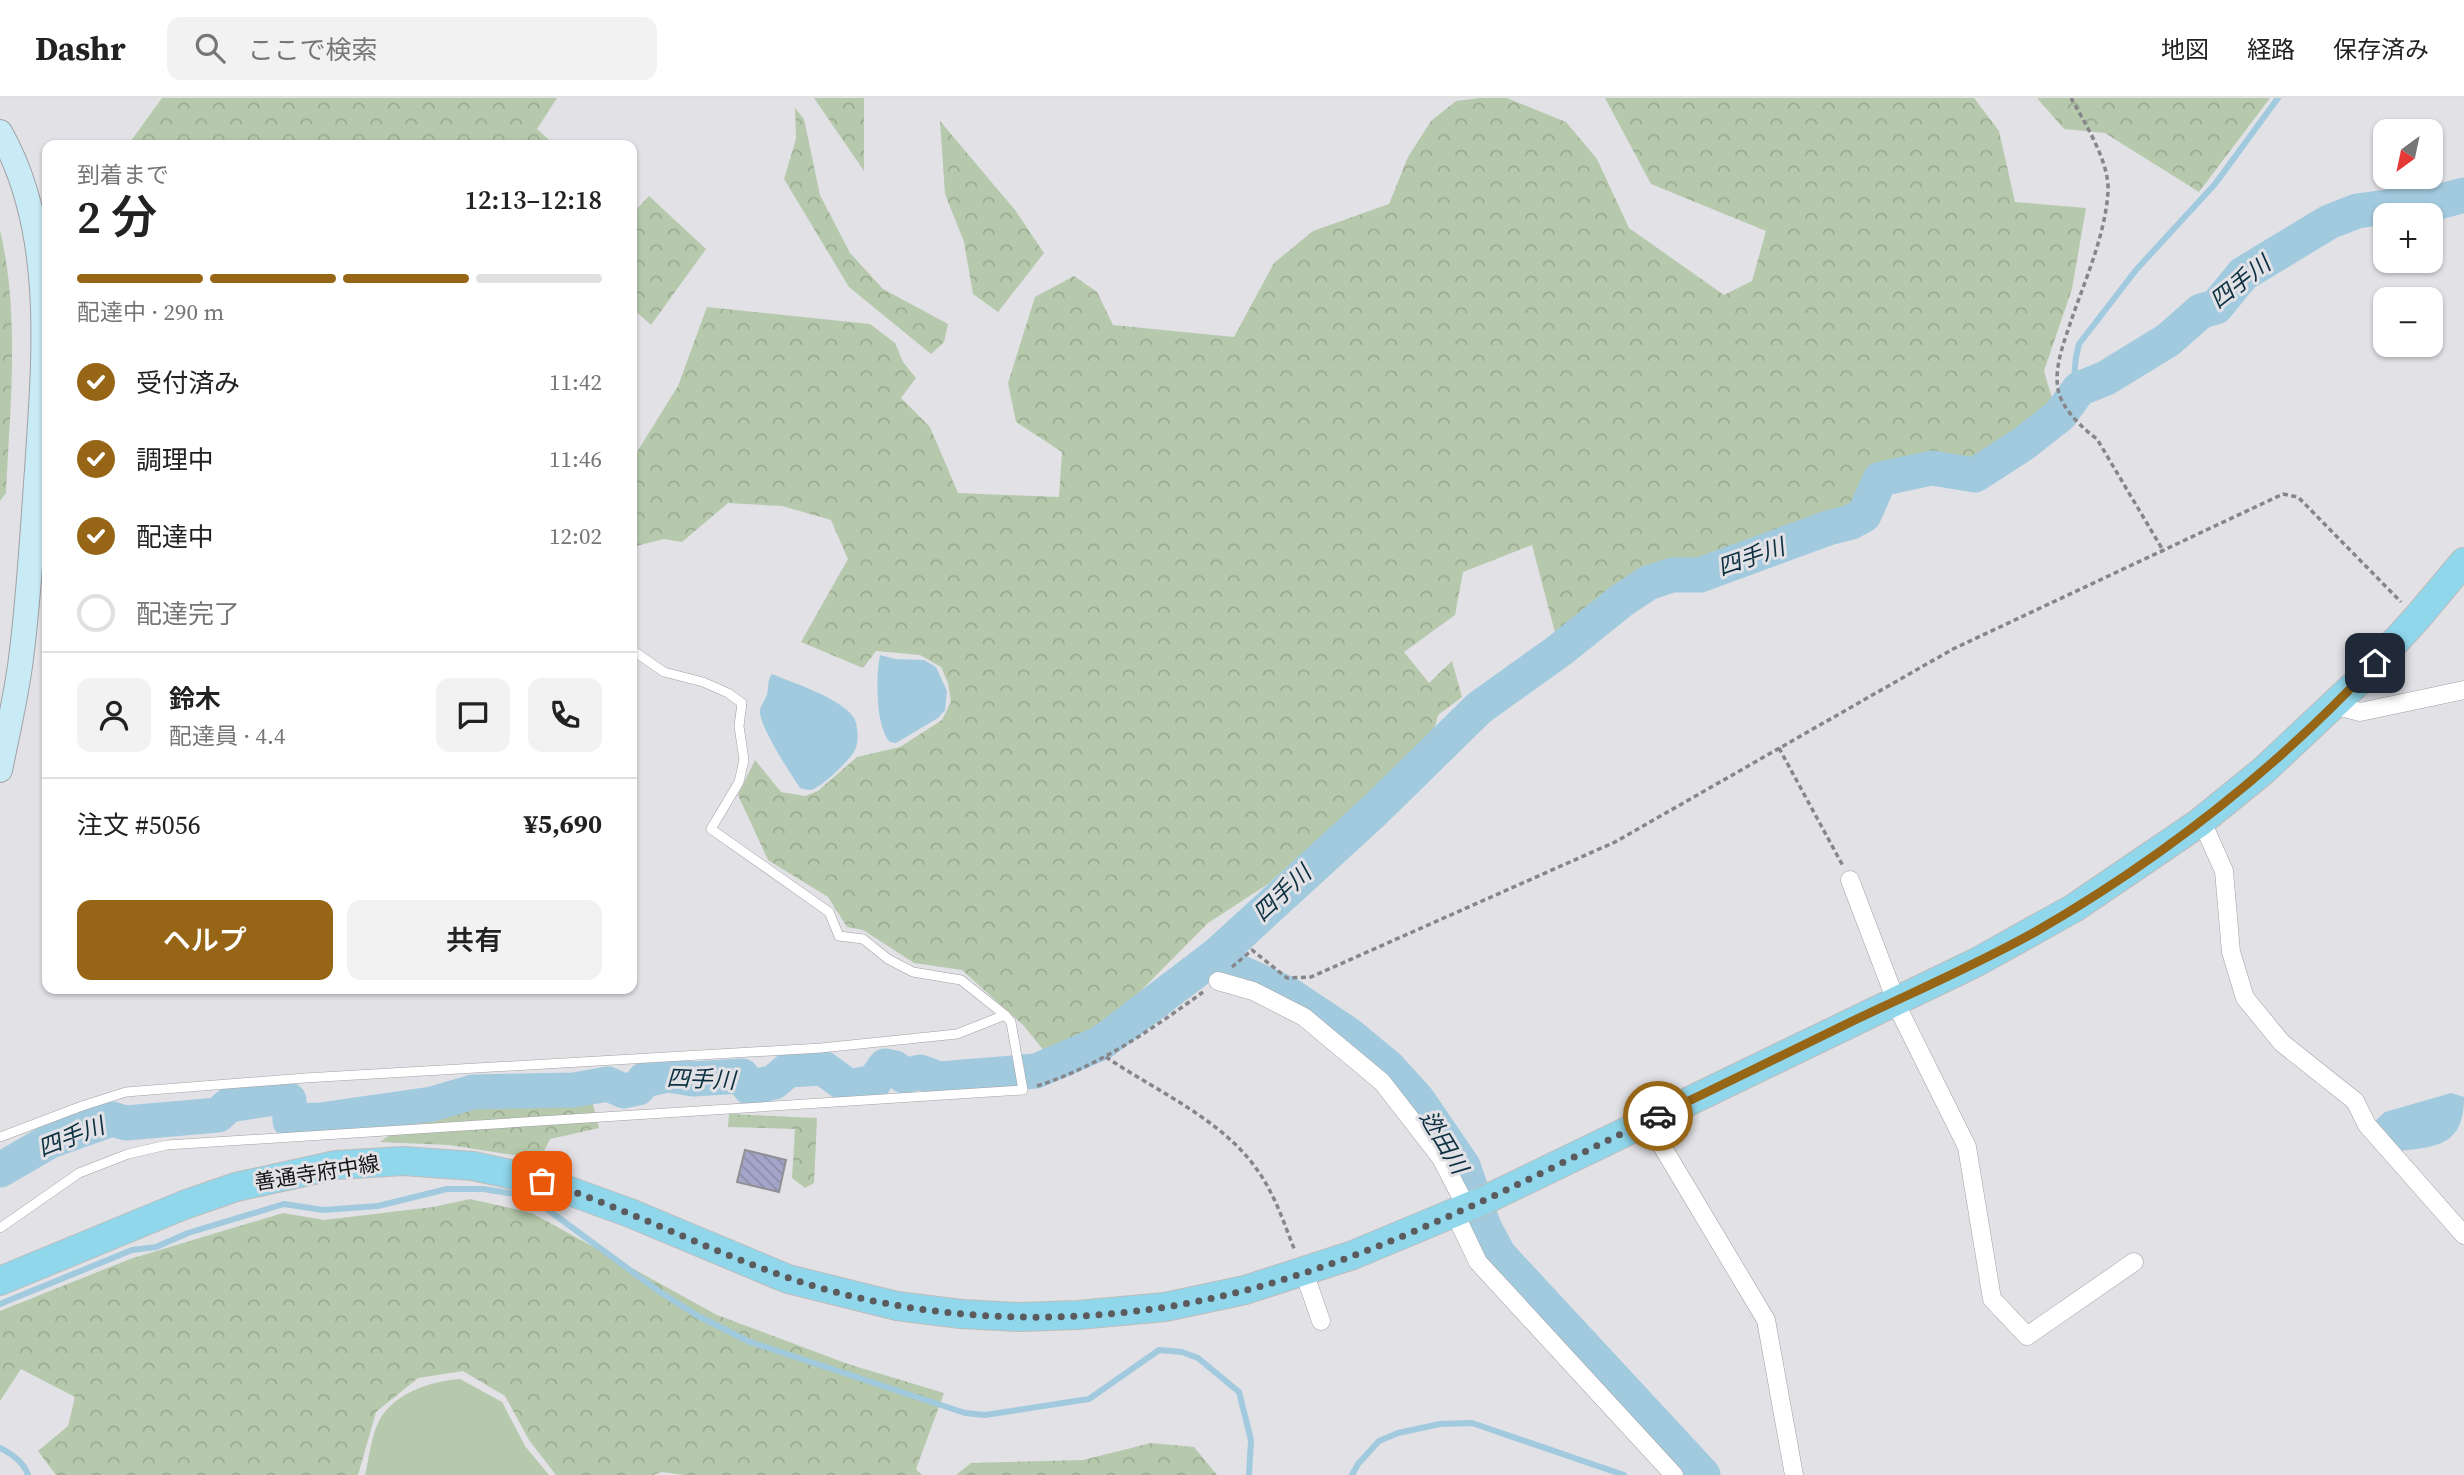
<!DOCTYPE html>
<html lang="ja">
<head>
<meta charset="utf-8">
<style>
  :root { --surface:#fff; --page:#f2f2f2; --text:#222; --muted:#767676; --line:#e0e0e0; --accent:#966616 }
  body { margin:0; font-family:"Source Serif 4","Noto Sans JP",serif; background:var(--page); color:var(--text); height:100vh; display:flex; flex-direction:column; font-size:26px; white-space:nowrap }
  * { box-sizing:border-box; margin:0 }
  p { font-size:23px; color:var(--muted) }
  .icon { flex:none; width:38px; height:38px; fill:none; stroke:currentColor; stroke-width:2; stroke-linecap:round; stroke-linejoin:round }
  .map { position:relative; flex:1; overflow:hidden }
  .sheet { position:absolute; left:42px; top:42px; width:595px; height:854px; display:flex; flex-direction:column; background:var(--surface); border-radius:14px; box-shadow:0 2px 5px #0004 }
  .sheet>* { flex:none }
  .needle { width:46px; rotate:213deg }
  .fabs { position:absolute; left:2373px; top:21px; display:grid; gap:14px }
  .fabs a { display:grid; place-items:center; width:70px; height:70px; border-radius:14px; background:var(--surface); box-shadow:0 2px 5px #0004; font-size:35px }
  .pin { position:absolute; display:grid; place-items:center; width:60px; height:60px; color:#fff; margin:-30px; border-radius:14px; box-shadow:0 4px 10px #0006 }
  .courier { position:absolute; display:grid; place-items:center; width:70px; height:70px; margin:-35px; border:5px solid #966616; border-radius:50%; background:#fff; color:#222; box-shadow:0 2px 9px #0007 }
  .head em { font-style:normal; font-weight:600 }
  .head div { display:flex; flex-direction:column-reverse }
  .head { display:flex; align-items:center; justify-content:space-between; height:119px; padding:0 35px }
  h1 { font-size:46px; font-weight:600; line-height:52px }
  .bar { display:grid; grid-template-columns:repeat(4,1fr); gap:10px 7px; align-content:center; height:84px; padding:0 35px }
  .bar i { height:9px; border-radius:5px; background:var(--line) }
  .bar .selected { background:var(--accent) }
  .bar p { grid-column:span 4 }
  .line { display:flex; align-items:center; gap:18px; padding:0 35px; border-top:2px solid var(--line) }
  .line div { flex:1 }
  .round { display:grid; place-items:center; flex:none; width:74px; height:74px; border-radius:14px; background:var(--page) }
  ol { padding:0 35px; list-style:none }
  li { display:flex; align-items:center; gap:21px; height:77px }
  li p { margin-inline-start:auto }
  li .icon { padding:7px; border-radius:50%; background:var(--accent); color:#fff; stroke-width:4 }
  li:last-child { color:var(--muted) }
  li i { width:38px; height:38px; border:4px solid var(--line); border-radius:50% }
  .button { display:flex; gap:14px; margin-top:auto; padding:14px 35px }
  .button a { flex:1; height:80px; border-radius:14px; background:var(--accent); color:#fff; font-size:28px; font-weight:600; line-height:80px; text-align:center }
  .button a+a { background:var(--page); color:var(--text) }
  header { display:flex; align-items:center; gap:42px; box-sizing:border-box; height:98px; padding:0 35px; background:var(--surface); border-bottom:2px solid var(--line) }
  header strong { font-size:33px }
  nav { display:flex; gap:38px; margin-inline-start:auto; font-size:24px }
  .search { width:490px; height:63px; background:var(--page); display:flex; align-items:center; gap:18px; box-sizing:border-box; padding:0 24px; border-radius:14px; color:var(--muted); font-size:26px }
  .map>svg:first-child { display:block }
  .grass { fill:#b6c9ac }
  .forest { fill:url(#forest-crowns) }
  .water { fill:#a2cade }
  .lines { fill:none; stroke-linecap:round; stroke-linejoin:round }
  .stream { stroke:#a2cade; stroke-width:6 }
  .river { stroke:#a2cade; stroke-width:35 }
  .building { fill:url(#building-back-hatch); stroke:#909094; stroke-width:2 }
  .service-casing { stroke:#a1a1a6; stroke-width:10 }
  .minor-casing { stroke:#a1a1a6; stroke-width:19 }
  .secondary-casing { stroke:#a1a1a6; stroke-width:26 }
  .primary-casing { stroke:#bdbdbd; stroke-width:30 }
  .path { stroke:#86868a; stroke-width:3.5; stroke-dasharray:5 3.5; stroke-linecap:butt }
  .service { stroke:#fff; stroke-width:9 }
  .minor { stroke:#fff; stroke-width:18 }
  .secondary { stroke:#c8ebf5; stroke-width:24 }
  .primary { stroke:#90d7ec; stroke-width:28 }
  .done { stroke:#5b5b5e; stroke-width:7; stroke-dasharray:0 12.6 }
  .route { stroke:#966616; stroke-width:9 }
  .labels { text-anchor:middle; stroke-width:6; stroke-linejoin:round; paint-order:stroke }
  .street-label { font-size:21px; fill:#131314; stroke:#e1e1e6 }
  .water-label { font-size:23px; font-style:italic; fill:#0c303f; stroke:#e1e1e6 }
</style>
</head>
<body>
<header>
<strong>Dashr</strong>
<div class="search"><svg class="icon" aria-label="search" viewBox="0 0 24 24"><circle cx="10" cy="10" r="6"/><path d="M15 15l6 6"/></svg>ここで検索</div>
<nav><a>地図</a><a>経路</a><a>保存済み</a></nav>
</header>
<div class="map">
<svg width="2464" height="1377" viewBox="0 0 2464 1377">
  <defs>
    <pattern id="forest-crowns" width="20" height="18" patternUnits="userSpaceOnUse" patternTransform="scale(1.75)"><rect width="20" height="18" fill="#b6c9ac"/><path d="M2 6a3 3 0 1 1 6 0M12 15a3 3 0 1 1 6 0" fill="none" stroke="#9cac93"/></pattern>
    <pattern id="building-back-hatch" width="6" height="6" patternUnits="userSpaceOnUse" patternTransform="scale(1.75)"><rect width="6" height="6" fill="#a4a5c8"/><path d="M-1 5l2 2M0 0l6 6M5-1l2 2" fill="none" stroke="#8c8dab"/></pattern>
  </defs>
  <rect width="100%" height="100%" fill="#e1e1e6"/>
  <path class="grass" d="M460,1281L502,1304L525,1348L549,1377H365C369,1360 371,1339 379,1323C393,1295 432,1283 460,1281Z"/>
  <path class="forest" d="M162,0H557L537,31L555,47H128Z
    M814,0H864V73Z
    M1480,0H1507L1566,24L1597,61L1629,130L1724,197L1752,183L1766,133L1651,86L1605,0H1974L1999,33L2015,104L2086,110L2072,191L2044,273L2055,310L1977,367L1934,360L1871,373L1854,413L1697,469L1668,467L1595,508L1558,546L1532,447L1463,474L1455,517L1404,554L1429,585L1452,563L1462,599L1438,617L1432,639L1268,786L1208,825L1097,937L1049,959L1024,928L962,872L914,865L863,832L847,829L828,799L768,762L738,697L755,662L781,694L805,698L818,693L857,659L900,649L942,622L951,604L948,585L941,569L920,557L876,553L863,570L801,544L848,461L831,422L782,408L728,405L682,444L664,441L632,449V362L678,288L707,209L870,226L895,245L903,264L916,280L901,300L930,329L958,395L1059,399L1062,354L1016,324L1008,285L1035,199L1074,178L1097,194L1113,227L1234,239L1274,165L1313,133L1389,106L1408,59L1431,23L1456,3Z
    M2037,0H2270L2199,94L2105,35L2064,31Z
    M795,10L804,21L820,97L850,155L883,191L948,226L944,244L931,256L849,189L784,81L796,41Z
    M940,23L1015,112L1044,155L998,214L973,196L964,144L945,96Z
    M649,98L706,151L651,227L632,210V170L636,165L632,159V116Z
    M0,132C20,217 10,308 6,395L0,403Z
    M592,1003L599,1030L550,1041L540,1061L449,1047L380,1044L413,1020L484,1008Z
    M729,1016L817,1020L814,1085L805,1090L792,1080L795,1031L728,1029Z
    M470,1101L532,1115L717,1217L848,1266L944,1295L916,1371L922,1377H684L662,1374L653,1377H556L529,1342L505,1298L463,1273L418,1280L376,1314L358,1377H56L38,1353L68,1328L75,1299L21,1271L0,1303V1213L130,1161L283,1115L324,1122L433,1109Z
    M1151,1345L1194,1349L1217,1377H956L971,1365L1083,1362Z"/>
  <path class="water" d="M880,557L895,561L924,562L936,569L947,593L945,612L938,620L896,645L890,644C875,629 876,577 880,557Z
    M772,576C793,585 843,601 854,620C858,627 859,645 855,652C850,662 822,689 811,692C808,692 803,691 800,690C791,676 758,627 760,612C761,607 765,602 767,597C769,589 767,582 772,576Z
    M2451,995L2464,999C2464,1048 2437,1049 2398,1053L2374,1024L2385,1014Z"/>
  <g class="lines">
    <path class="stream" d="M2072,301L2076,259L2079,246L2136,172L2215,86L2278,0
      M0,1206L132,1152L156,1149L188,1135L284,1106L323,1112L378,1108L447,1091H483L516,1096L540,1106L657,1192L698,1218L750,1244L965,1315L985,1317L1089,1301L1159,1252L1182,1254L1198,1260L1239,1294L1251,1342L1249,1377
      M0,1350C12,1356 24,1364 28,1377
      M1682,1370L1690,1363
      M1352,1377L1358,1366L1379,1343L1398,1335L1440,1326L1472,1325L1624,1377"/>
    <path class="river" d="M1218,856L1237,873L1288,896L1348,936L1388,969L1418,1002L1463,1068L1484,1129L1499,1157L1703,1377
      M0,1072L50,1043L112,1021L126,1025L218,1017L229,1007L281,999L289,1002L290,1023L320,1022L432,1006L473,994L574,992L608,986L624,993L638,990L644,982L668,977L693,981L742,978L750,990L774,984L788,972L823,970L849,989L874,984L885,968L895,970L904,978L920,974L939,981L1036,973L1101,945L1218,856L1375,712L1479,610L1560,552L1621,503L1648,485L1672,477H1700L1828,430L1851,424L1864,417L1880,381L1932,370L1975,377L2023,346L2060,317L2079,291L2106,280L2168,242L2201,213L2216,209L2243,176L2329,124L2357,113L2401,107L2420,109L2464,97"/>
  </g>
  <path class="building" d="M745,1052L786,1062L779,1094L737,1084Z"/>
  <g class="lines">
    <g class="service-casing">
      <path id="service" d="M632,552L664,574L703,584L728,595L742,605L739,628L744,662L739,684L711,731L829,814L839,838L863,841L888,861L913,874L961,882L1005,917
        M0,1039L82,1008L126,994L305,980L821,950L957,936L1005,917L1011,924L1023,992L167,1047L128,1056L79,1075L0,1130"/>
    </g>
    <g class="minor-casing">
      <path id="minor" d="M2334,607L2360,614L2464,592
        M2199,725L2207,735L2224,773L2231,854L2245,900L2282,945L2355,1003L2367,1027L2464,1137
        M1850,782L1901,916L1967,1049L1992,1201L2027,1238L2134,1164
        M1218,883L1253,893L1304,919L1382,984L1441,1060L1467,1110
        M1647,1023L1766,1222L1794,1377
        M1455,1116L1478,1164L1674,1377
        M1304,1174L1321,1223"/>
    </g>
    <g class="secondary-casing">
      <path id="secondary" d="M0,34C57,134 44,263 37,372C32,438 29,503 20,568C15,603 7,638 0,672"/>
    </g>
    <g class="primary-casing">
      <path id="primary" d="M0,1183L184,1107L236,1089L336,1067L403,1063L473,1068L542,1083L630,1115L788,1181L897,1208L961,1216L1019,1219L1078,1217L1165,1209L1245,1192L1353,1157L1487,1101L1977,864L2074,810L2199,725L2263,673L2360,582L2417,520L2464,464"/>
    </g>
    <path class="path" d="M2071,0C2085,25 2110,65 2108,94C2105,138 2085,182 2071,223C2064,244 2054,269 2058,291C2061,310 2082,330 2097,341L2164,454
      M1779,650L1843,768
      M1232,869L1252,852L1287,880L1311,879L1615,744L1953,551L2283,396L2298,399L2401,504
      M1106,959C1165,999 1237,1027 1270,1093C1280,1112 1287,1133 1295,1153
      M1037,988C1099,968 1151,932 1203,894"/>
    <use href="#service" class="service"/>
    <use href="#minor" class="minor"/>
    <use href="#secondary" class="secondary"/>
    <use href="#primary" class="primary"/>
  </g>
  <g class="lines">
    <path class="done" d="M542,1083C642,1115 734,1167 835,1194C953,1225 1085,1227 1204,1202C1291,1184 1376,1151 1456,1115C1524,1085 1591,1050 1658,1018"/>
    <path class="route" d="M1658,1018C1725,986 1792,952 1859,920C1918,892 1978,866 2035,834C2160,762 2276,671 2375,565"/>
  </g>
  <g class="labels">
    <g class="street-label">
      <text transform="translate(317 1075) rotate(-9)" y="7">善通寺府中線</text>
    </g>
    <g class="water-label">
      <text transform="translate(2240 184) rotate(-38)" y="8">四手川</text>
      <text transform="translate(1751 459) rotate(-19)" y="8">四手川</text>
      <text transform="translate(1282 795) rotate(-43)" y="8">四手川</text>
      <text transform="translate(701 981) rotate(2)" y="8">四手川</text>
      <text transform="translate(71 1039) rotate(-21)" y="8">四手川</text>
      <text transform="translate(1444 1044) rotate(59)" y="8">迯田川</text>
    </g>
  </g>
</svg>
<div class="fabs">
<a><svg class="needle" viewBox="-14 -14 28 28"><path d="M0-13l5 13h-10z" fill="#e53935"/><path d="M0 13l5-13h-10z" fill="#767676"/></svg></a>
<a>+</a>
<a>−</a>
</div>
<div class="pin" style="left:542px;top:1083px;background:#ea580c"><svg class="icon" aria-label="bag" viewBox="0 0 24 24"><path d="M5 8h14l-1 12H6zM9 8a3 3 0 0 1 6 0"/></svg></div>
<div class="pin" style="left:2375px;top:565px;background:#1f2937"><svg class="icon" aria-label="home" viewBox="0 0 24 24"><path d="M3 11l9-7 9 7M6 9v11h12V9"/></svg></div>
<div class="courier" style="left:1658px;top:1018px"><svg class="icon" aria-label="car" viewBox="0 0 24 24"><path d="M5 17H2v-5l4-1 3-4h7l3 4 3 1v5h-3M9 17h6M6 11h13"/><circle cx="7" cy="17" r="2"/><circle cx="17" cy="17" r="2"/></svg></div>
<section class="sheet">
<div class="head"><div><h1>2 分</h1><p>到着まで</p></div><em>12:13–12:18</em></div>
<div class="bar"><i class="selected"></i><i class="selected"></i><i class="selected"></i><i></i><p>配達中 · 290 m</p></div>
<ol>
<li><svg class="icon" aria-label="check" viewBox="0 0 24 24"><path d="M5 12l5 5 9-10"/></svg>受付済み<p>11:42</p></li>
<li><svg class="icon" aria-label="check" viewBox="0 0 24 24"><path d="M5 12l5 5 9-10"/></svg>調理中<p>11:46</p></li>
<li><svg class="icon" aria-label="check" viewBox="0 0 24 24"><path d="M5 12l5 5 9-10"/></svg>配達中<p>12:02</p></li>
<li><i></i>配達完了</li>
</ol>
<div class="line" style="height:126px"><a class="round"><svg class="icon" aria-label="person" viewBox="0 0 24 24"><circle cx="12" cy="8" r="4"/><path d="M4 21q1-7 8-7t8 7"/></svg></a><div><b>鈴木</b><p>配達員 · 4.4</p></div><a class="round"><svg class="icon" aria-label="chat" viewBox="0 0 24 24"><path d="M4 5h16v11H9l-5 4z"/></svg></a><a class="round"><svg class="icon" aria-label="phone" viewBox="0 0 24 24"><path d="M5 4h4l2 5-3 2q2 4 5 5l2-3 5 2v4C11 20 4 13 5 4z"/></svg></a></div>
<div class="line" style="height:91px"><div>注文 #5056</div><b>¥5,690</b></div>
<div class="button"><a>ヘルプ</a><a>共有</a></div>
</section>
</div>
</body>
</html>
